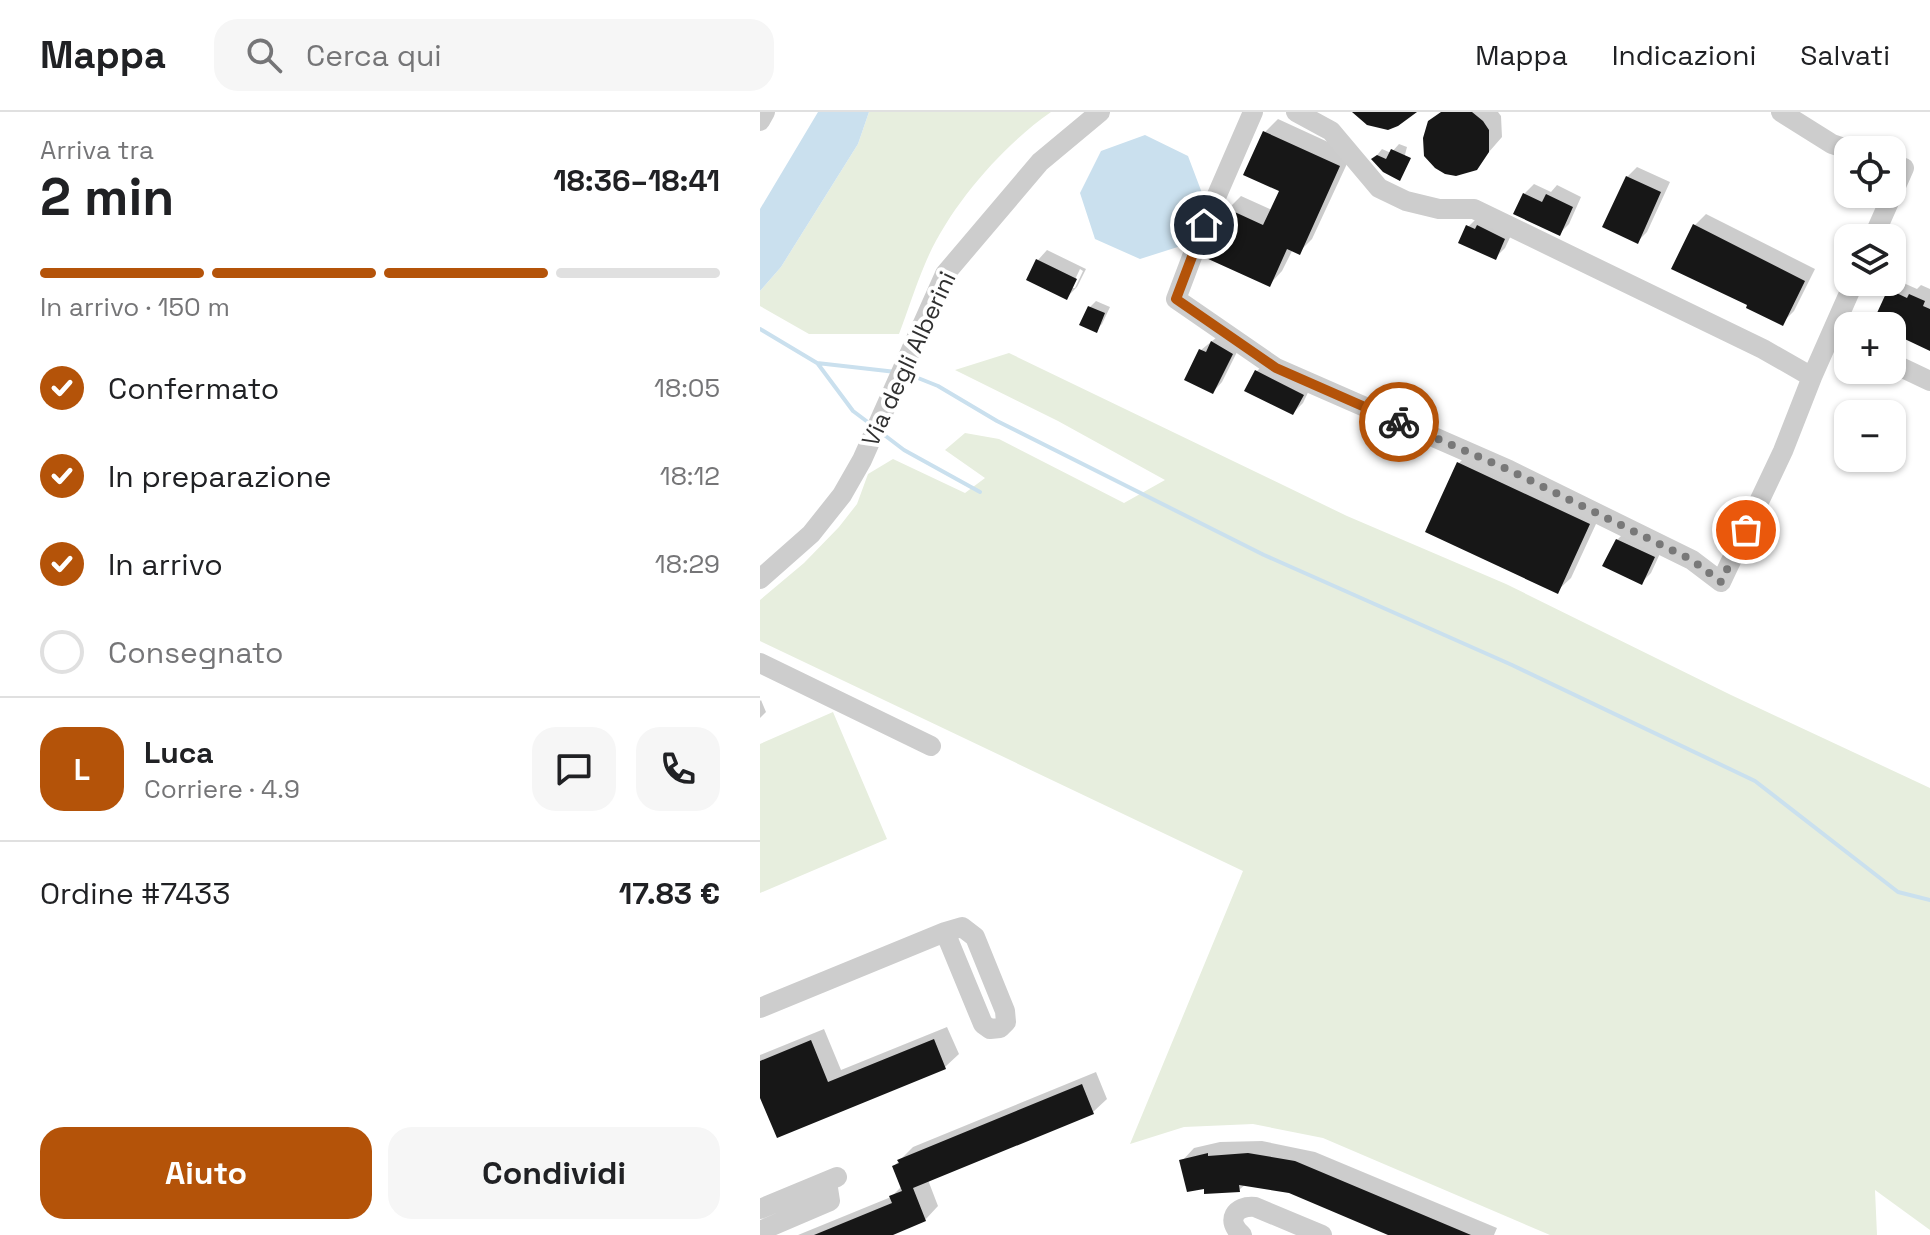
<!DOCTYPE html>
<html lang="it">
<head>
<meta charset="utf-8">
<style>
  :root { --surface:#fff; --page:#f6f6f6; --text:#202124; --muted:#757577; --line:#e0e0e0; --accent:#b45309 }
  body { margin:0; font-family:"Space Grotesk",sans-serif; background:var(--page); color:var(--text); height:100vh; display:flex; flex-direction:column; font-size:30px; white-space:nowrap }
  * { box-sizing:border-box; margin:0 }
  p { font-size:26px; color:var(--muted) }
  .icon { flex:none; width:44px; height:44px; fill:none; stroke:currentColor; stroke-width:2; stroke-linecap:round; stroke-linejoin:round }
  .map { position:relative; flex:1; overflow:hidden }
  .drawer { display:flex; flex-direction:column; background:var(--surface); width:760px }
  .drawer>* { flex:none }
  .fabs { position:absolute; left:1074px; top:24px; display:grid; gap:16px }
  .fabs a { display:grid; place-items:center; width:72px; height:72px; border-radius:16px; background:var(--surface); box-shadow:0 2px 6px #0004; font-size:40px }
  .pin { position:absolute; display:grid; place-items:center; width:68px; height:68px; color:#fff; margin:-34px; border:4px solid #fff; border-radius:50%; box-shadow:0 2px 8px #0007 }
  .courier { position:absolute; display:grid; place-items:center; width:80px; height:80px; margin:-40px; border:6px solid #b45309; border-radius:50%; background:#fff; color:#222; box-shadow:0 2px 10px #0007 }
  .head em { font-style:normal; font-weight:800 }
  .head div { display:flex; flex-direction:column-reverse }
  .head { display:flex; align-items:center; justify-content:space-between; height:136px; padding:0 40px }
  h1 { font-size:52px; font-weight:800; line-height:60px }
  .bar { display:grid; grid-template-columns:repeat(4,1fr); gap:12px 8px; align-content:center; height:96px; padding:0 40px }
  .bar i { height:10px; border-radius:6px; background:var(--line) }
  .bar .active { background:var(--accent) }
  .bar p { grid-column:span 4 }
  .line { display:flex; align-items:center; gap:20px; padding:0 40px; border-top:2px solid var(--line) }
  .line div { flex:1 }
  .round { display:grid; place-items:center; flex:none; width:84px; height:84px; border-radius:24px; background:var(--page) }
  ol { padding:0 40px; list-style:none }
  li { display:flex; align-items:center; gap:24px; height:88px }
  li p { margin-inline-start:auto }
  li .icon { padding:8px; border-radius:50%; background:var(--accent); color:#fff; stroke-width:4 }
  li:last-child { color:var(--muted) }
  li i { width:44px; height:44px; border:4px solid var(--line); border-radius:50% }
  .primary-button { display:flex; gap:16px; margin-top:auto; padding:16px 40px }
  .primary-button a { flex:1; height:92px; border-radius:24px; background:var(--accent); color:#fff; font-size:32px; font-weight:800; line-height:92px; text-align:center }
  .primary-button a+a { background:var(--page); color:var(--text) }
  header { display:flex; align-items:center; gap:48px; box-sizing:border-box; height:112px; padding:0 40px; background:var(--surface); border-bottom:2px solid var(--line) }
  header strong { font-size:38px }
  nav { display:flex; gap:44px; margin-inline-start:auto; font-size:28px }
  .search { width:560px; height:72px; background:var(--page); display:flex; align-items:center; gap:20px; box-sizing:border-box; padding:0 28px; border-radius:24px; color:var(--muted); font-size:30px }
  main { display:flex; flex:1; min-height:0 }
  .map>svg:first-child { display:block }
  .green { fill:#e7eede }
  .water { fill:#cae0ee }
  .shadow { fill:#0003; fill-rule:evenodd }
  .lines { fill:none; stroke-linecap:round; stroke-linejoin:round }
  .stream { stroke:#cae0ee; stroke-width:4 }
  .building { fill:#171717 }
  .minor { stroke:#cdcdcd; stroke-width:20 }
  .done { stroke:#787878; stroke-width:8; stroke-dasharray:0 14.4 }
  .route { stroke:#b45309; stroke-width:10 }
  .labels { text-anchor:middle; stroke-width:8; stroke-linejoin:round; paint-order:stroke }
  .street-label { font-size:24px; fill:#303030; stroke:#fff }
</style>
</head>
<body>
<header>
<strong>Mappa</strong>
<div class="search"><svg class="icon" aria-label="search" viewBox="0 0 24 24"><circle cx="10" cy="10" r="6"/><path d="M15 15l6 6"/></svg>Cerca qui</div>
<nav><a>Mappa</a><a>Indicazioni</a><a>Salvati</a></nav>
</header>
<main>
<section class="drawer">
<div class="head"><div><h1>2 min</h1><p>Arriva tra</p></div><em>18:36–18:41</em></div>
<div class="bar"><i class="active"></i><i class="active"></i><i class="active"></i><i></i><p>In arrivo · 150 m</p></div>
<ol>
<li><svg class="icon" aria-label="check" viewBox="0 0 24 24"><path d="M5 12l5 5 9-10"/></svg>Confermato<p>18:05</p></li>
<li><svg class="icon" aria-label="check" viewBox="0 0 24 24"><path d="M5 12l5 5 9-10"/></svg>In preparazione<p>18:12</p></li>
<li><svg class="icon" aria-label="check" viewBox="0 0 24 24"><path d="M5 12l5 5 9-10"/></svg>In arrivo<p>18:29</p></li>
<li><i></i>Consegnato</li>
</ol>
<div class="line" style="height:144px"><b class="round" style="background:var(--accent);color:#fff">L</b><div><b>Luca</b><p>Corriere · 4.9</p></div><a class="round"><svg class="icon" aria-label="chat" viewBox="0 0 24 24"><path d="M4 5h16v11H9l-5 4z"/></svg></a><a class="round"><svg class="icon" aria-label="phone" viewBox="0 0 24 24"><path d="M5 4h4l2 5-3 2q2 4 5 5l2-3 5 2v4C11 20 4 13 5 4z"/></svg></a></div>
<div class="line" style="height:104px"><div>Ordine #7433</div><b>17.83 €</b></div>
<div class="primary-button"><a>Aiuto</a><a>Condividi</a></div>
</section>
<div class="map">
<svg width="1170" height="1123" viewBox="0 0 1170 1123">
  <rect width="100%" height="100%" fill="#fff"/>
  <path class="green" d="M109,0H291C242,34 188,96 165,152C155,175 148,199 139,222H49L0,194V179L21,155L98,32Z
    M249,241L587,404L746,472L971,583L1170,676V1118L1115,1078L1117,1123H790L563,1026L493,1012L424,1015L370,1032L483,759L0,529V488L44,451L79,415L97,392L108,362L133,347L205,381L225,366L185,338L205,321L239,327L364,391L405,368L298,309L195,258Z
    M73,600L127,727L0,781V632Z"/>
  <path class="water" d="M58,0H109L98,32L21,155L0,179V97Z
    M385,23L428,44L445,89L424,133L380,147L335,127L320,81L341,39Z"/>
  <path class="shadow" d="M681,0H738L741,4L742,25L715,56Z
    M518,7L592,41L552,127L539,140L533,137L522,159L509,173L468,97L481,84L512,98L521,78L505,20Z
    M639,32L647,35L641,58L614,47L622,37L631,41Z
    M877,55L910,70L887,120L877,130L867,65Z
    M774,72L791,80L797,73L821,85L809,112L799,122L764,82Z
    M1096,82H1120L1113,91Z
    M946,102L1055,157L1034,199L1022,211L934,114Z
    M718,105L754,117L745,136L735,146L708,115Z
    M287,138L326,157L317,175L307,185L278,148ZM320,157L323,159L315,176H311Z
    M1139,169L1157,177L1161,173L1170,177V233L1132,219V214H1122L1130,179Z
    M336,189L350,195L342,212L336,218L330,195Z
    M462,221L481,232L462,270L453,280L441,238Z
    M506,250L552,272L543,291L533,301L496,260Z
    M712,338L842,399L811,466L797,479L667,419L699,351Z
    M867,418L903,435L891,461L881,471L857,428Z
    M1,588L6,600L0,606V589Z
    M187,915L199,942L185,955L0,982V943L64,917L81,958Z
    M336,960L347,987L333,1000L168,1068L178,1094L165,1108L128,1123H38L131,1085L142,1074L134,1054L153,1035Z
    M502,1029L555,1040L737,1116L734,1123H634L530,1079L486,1072L479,1078L446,1074L422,1049L434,1036L460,1030Z"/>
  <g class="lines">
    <path class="stream" d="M0,217L57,251L136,260
      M58,252L93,299L109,311
      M148,262L178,274L237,309L504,443L752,553L995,669L1138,780L1170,788
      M123,322L144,338L220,380"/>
  </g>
  <path class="building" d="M592,0H657L638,14L628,18L607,13Z
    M681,0H712L723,9L729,18V40L717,58L696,64L685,62L675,56L664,44L663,26L668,9Z
    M503,19L580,54L540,143L527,137L510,175L446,146L466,96L503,113L519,79L483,63Z
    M631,37L651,46L640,69L623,60L611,47L617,43L626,47Z
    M866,64L901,80L878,132L842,115Z
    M763,81L782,90L786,82L813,95L800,124L753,102Z
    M933,112L1045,169L1023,214L986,196L987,193L911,157Z
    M706,113L715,117L717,113L745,127L736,148L698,131Z
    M276,147L317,167L307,188L266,168Z
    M1128,177L1147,186L1149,182L1165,189L1163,194L1170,197V239L1132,221V214H1111Z
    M328,194L345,201L337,221L319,213Z
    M451,229L473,242L453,282L424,268L439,237L446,240Z
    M495,258L544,283L533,303L484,279Z
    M697,350L830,412L798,482L665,420Z
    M856,427L895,445L882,473L842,454Z
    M174,927L186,957L17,1026L0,986V949L51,928L68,970Z
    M322,972L334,1002L153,1076L166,1109L133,1123H54L132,1091L129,1084L142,1079L132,1054L139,1051L137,1048Z
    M448,1041V1044L488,1041L535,1049L711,1123H628L529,1081L479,1073L480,1080L444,1082V1077L427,1080L419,1048Z"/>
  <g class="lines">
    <path class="minor" d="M493,0L444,113L416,187L516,256L749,358L932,448L961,470L1023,339L1052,265L1094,170
      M536,0L571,19L619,76L646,89L679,97H714L1003,237L1052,265
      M1021,0L1072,32L1090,38
      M0,9L5,0
      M1113,126L1144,56L1132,52
      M1132,251L1170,269
      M0,467L51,422L82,383L102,348L185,162L280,50L340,0
      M0,551L171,634
      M0,896L185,820L202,815L215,825L245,899L246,910L240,916L230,917L223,912L185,820
      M0,1097L77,1065
      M0,1119L70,1089L67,1070
      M482,1123C465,1109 475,1093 495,1095L562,1123"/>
  </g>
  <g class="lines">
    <path class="done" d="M639,310L749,358L932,448L961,470L986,418"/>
    <path class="route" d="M444,113L416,187L516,256L639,310"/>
  </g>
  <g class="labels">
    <g class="street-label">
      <text transform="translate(149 247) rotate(-65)" y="8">Via degli Alberini</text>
    </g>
  </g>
</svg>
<div class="fabs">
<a><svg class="icon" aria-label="locate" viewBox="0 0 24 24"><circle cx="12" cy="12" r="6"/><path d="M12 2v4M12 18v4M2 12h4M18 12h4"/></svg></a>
<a><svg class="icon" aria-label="layers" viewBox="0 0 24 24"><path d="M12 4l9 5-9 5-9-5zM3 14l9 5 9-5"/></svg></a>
<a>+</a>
<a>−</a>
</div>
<div class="pin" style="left:986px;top:418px;background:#ea580c"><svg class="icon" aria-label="bag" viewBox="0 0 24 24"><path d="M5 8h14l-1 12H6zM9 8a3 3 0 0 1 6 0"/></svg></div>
<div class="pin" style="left:444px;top:113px;background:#1f2937"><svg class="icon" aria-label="home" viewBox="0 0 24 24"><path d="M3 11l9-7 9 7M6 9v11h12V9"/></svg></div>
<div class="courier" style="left:639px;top:310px"><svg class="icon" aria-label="bike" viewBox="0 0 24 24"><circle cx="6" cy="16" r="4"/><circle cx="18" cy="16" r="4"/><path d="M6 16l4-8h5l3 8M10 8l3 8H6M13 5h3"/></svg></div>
</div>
</main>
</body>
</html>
